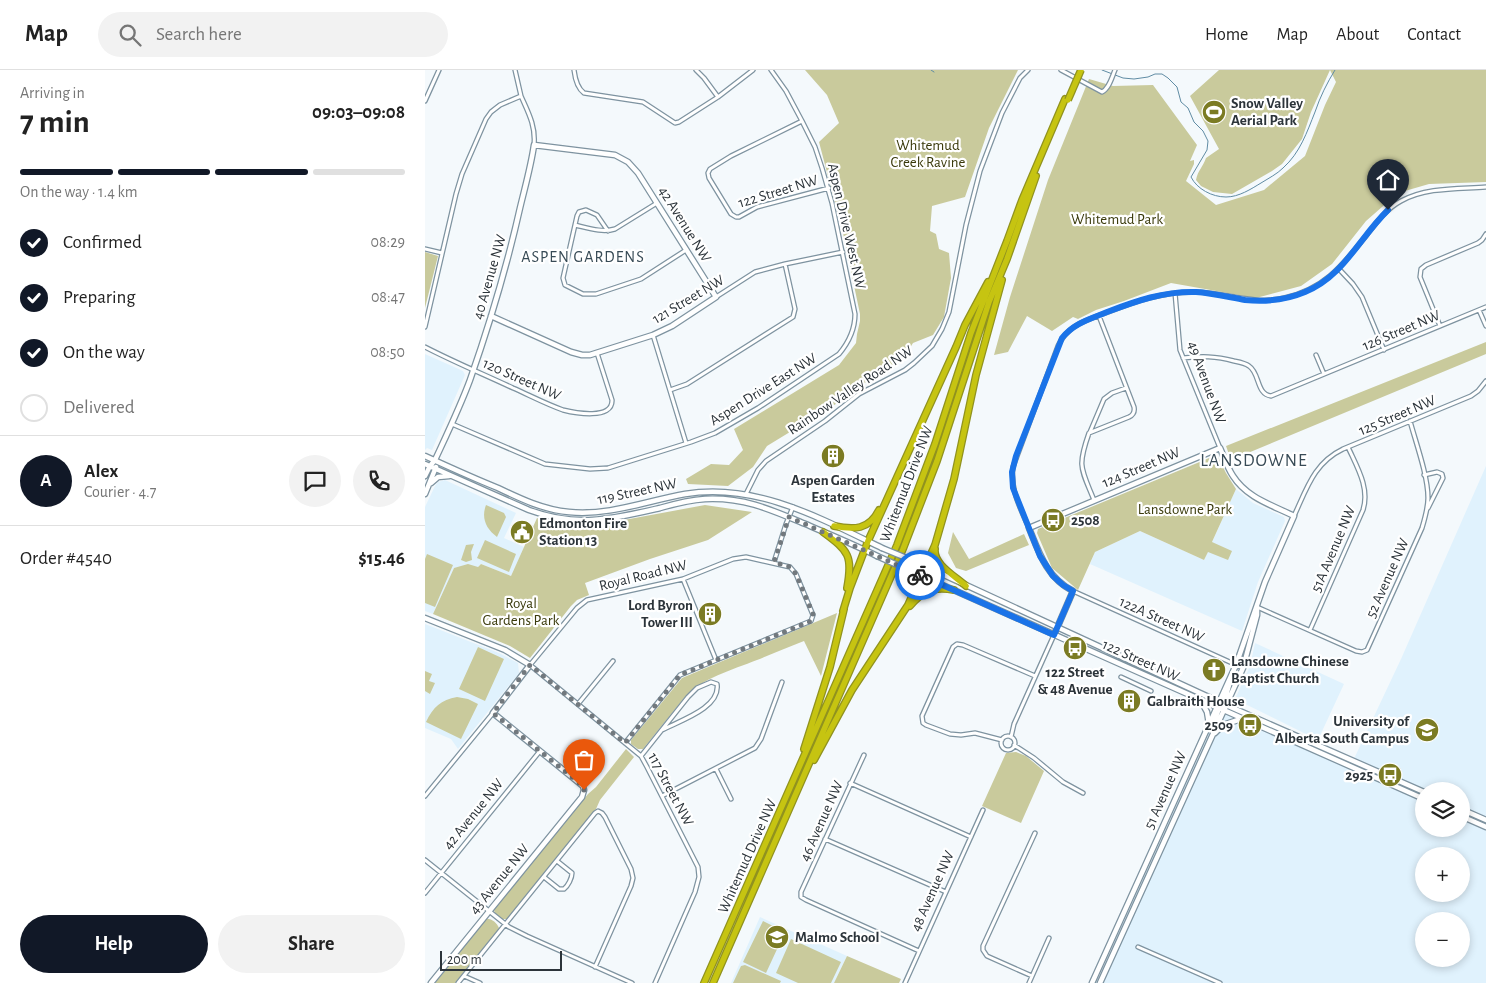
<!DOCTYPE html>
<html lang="en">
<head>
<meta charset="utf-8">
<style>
  :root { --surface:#fff; --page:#f2f2f2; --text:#222; --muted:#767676; --line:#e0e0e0; --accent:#111827 }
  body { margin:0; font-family:"Alegreya Sans",sans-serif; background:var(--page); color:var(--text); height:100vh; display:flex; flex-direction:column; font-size:19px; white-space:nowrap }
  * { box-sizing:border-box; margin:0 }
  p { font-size:16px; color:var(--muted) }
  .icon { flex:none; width:28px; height:28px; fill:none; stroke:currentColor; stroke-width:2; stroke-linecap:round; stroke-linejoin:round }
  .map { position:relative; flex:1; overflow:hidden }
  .sheet { display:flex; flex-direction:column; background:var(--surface); width:425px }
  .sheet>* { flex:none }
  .buttons { position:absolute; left:990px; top:712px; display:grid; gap:10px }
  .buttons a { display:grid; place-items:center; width:55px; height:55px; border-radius:50%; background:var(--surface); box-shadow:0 2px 8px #0003; font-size:25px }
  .scale { position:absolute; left:15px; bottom:12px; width:122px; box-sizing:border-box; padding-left:5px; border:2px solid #2c343a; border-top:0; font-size:14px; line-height:18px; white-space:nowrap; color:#2c343a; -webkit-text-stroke:4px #fff; paint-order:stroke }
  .pin { position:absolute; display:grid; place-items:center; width:42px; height:42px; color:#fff; margin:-51px -21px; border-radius:50% 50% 50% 0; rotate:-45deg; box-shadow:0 0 5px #0007 }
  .pin .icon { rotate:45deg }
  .courier { position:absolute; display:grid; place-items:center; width:50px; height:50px; margin:-25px; border:4px solid #1a73e8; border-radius:50%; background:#fff; color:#222; box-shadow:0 1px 6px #0007 }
  .overview em { font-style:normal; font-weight:700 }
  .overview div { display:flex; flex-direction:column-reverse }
  .overview { display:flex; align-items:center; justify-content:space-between; height:85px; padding:0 20px }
  h1 { font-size:32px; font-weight:700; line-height:38px }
  .bar { display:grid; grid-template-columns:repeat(4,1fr); gap:8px 5px; align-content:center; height:60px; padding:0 20px }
  .bar i { height:6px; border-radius:4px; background:var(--line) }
  .bar .current { background:var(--accent) }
  .bar p { grid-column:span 4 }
  .line { display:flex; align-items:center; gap:12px; padding:0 20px; border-top:1px solid var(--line) }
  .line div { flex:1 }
  .round { display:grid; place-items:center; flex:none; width:52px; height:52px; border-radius:26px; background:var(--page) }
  ol { padding:0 20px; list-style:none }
  li { display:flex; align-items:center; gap:15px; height:55px }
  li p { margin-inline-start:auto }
  li .icon { padding:5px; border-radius:50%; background:var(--accent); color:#fff; stroke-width:4 }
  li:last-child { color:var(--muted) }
  li i { width:28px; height:28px; border:2px solid var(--line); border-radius:50% }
  .cta { display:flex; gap:10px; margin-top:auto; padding:10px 20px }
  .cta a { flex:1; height:58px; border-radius:30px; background:var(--accent); color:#fff; font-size:20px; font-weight:700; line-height:58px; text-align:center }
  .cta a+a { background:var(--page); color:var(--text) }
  header { display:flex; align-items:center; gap:30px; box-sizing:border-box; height:70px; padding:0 25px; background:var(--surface); border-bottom:1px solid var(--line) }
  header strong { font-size:24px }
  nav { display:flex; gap:28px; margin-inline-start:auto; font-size:18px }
  .search { width:350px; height:45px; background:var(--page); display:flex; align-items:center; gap:12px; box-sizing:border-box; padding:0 18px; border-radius:28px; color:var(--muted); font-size:19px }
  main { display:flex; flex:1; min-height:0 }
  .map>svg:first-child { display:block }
  .built { fill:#e0f2fd; fill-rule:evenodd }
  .green { fill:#c9ca9c }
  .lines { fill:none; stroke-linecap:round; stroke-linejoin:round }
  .stream { stroke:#608ca4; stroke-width:1 }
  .street-casing { stroke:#7e93a0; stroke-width:5.5 }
  .secondary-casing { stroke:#7e93a0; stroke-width:7 }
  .highway-casing { stroke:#90921f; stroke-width:8 }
  .street { stroke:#fff; stroke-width:3 }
  .secondary { stroke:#fff; stroke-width:4.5 }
  .highway { stroke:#c6c411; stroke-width:5.5 }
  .secondary-bridge-casing { stroke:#7e93a0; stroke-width:7; stroke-linecap:butt }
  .highway-bridge-casing { stroke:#90921f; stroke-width:8; stroke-linecap:butt }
  .secondary-bridge { stroke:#fff; stroke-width:4.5 }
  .highway-bridge { stroke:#c6c411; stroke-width:5.5 }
  .done { stroke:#72797e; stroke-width:5; stroke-dasharray:0 9 }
  .route { stroke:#1a73e8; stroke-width:6 }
  .labels { text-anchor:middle; stroke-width:4.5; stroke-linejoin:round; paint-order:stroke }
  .poi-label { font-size:15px; font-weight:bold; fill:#2c343a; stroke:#fff; text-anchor:start }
  .park-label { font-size:15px; fill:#3a3a0b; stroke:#fff }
  .street-label { font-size:15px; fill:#2c343a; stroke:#fff }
  .neighbourhood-label { font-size:16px; letter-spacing:1px; fill:#384b56; stroke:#fff }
  .quarter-label { font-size:18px; letter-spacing:1px; fill:#384b56; stroke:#fff }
</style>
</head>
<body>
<header>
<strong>Map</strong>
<div class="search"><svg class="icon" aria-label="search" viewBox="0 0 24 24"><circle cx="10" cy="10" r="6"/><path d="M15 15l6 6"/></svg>Search here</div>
<nav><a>Home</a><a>Map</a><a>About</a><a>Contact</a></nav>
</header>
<main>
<section class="sheet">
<div class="overview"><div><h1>7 min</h1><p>Arriving in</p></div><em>09:03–09:08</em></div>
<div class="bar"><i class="current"></i><i class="current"></i><i class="current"></i><i></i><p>On the way · 1.4 km</p></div>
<ol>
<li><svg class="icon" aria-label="check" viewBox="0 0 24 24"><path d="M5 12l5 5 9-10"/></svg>Confirmed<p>08:29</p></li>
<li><svg class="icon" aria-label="check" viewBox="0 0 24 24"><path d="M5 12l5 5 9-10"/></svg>Preparing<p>08:47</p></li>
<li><svg class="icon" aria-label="check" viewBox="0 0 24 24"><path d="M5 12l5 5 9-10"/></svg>On the way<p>08:50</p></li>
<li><i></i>Delivered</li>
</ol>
<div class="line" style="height:90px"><b class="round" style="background:var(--accent);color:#fff">A</b><div><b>Alex</b><p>Courier · 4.7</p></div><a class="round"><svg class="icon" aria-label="chat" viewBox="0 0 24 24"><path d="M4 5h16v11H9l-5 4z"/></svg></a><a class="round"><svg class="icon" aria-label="phone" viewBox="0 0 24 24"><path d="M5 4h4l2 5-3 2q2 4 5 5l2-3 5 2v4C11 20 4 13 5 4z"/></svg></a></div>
<div class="line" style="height:65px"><div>Order #4540</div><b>$15.46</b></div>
<div class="cta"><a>Help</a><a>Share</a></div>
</section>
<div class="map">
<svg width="1061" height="913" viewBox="0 0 1061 913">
  <rect width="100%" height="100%" fill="#f4f9fc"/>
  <path class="built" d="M0,284L38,301L40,305L7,380L2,378L0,380Z
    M1061,396V913H671L796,636L927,693L976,589ZM999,721H1036V759H999ZM999,786H1036V824H999ZM999,851H1036V889H999Z
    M20,410L91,443L79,468L99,477L86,506L56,494L53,497L29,498L8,544L0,541V437L10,416L13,412Z
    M811,419L828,433L859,447L860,451L833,512L817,561L665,494L670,482L715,461L779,490Z
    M0,554L74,583L93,593L94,603L33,679L26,669L0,658Z
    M830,573L919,614L893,670L810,629L825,596Z
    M335,847L422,886L409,913H306Z"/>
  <path class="green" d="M380,0H593L564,58L540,127L507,136L505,161L511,164L514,179L524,183L526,208L519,247L508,265L488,273L476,292L454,302L419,329L342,376L328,397L303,416L263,414L261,409L286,394L304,395L318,380L309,359L414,295L431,273L432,264L435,251V244L418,163L394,72L414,53L402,25Z
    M794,0H1061V112L1004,114L973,123L941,151L907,194L876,216L831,228L746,213L699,231L671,240L653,249L648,247L627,261L602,246L583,282L569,285L585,227L623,110L664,9L688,16L728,15L772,75L765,91L769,90V94L761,111L791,135L839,120L880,86L900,35L911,12L905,0L886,42L877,69L857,94L847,101L807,124L788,122L776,116L771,110C773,100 778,97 781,88L794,79L765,26Z
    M0,182L13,186L0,238Z
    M1061,272V284L806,390L801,376Z
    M789,386L793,387L801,403L811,419L787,472L807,481L803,490L783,482L779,490L715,461L670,482L653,520L627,498L612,463L613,459Z
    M61,435L79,443L81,447L72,467C61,459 56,448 61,435Z
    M280,435L327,442L283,470L225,489L160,513L164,525L152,530L146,536L105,588L85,576L8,544L29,498L43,494L53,497L56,494L86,506L112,448L129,454L153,456L172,455Z
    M528,462L544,489L599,464L604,475L541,501L531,498L523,483Z
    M60,470L91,484L84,502L52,488Z
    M49,474L46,482L47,490L41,492L36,490L41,475Z
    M2,484L28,495L10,537L0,533V489Z
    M412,543L396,606L379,571C363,577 347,584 332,590C307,600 277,608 259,628L218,679H213L206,674V670L257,608Z
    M53,577L79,589L60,631L34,619Z
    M0,601L7,604L4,611L10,613L5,624L0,621Z
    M32,627L43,629L53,634L36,669L1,652C8,637 16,630 32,627Z
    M201,679L209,687L175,730L171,739L82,849H77L70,844L69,840L163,724L171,717Z
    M591,682L601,686L619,701L596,753L557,736L581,683Z
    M61,849C66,848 72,853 74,858L73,860L30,913H10Z
    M338,851L360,862L341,903L318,892Z
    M366,869L416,892L406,913H373L351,903Z
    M422,886L476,909L474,913H409Z
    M320,895L356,911L355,913H308L316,896Z"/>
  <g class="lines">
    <path class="stream" d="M506,0L509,2
      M677,0L698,8L709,9L723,7L730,4H737L743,8L752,17L756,32L763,38L769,52L778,61L783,71L782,80L766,107C772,119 787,127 801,127C814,127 826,119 836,113C844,108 852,104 858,98C875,83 882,62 890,42C895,27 902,13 910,0"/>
    <g class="street-casing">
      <path id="street" d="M149,0C150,8 152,18 159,23L218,32L250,53L254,52L293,27L328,0
        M271,0L279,8L293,27
        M636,0L677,22C684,19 687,7 690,0
        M96,26C103,42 111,56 109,75
        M0,31L14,0
        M377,51L306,86L285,99L283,103L284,108L306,144L311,147H314L332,137L404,118
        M150,155C163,158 177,163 190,159L232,133
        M183,161L172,145L161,140L154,142L152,146L138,208L140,215L158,224H171L216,209L261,180
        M0,179L17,183
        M914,199L928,214L937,227L959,280
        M750,223L755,280L795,378
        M291,227L330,202L360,194L418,182
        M1054,240L1061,256
        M1015,256L995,207L996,199L1001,195L1053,173L1057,170L1061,164
        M0,257L31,124L37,104L61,49L66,42L75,35L96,26L90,0
        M228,265L261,373
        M0,277C29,292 58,304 88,318C104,325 121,334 138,340C150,343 188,350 187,330L172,283
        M891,285L899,304
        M758,288C777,286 790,286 809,291C814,292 820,293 824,296C835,303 831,324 846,326L1061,237
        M245,320L262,314L368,247L370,239L360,194
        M27,354L120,394L165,399L183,398L266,372L290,363L333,338L414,284C424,272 430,260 430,244L407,133L397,98L390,77L377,51L361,21L346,0
        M665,362L679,329L687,323L701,318
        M999,405L1012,402L1017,404L1018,408L1003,438
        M321,424L333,400L341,391L400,351L434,324L480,300L489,293L507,276L517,259L524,242L541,155L555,101L577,43L595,8L603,0
        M669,430C656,398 652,397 664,363L704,347C708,345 710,342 709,337L674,246
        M869,446C882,418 889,393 918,379L1046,326L1053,321L1061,311
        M604,458C595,438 585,419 588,397L633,276C642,256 659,251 678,244C709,232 738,221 773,222C802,223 829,235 859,228C899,219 917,196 941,166C951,153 961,139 976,131C1001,117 1033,119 1061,117
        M349,492L361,454L368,437
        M258,509L291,590
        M648,521L818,598
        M832,537L931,581L937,582L942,580L997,458C1000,448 1003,438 1003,428C1003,406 991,373 985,351
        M885,560L938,440C945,418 932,397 923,377
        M696,607L726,621
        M153,634L188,591
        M576 673a7 7 0 1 1 14 0a7 7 0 1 1-14 0Z
        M586,667L589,654L629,565
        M577,670L550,663L536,665L525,664L501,655L498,653L497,646L528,577L532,574L538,575L610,606
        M200,673L255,605L386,551L388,545L371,504L365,497L321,487L308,489L258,509L162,530L152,538L105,595L216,686L222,697L273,797L274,807L270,822L230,913
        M589,675L609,688L638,712L658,723
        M439,685L376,822V827L381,830L494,881
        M216,686L263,627L272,618L286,612L292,614C296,638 254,651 237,660
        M291,699L306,729
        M425,713L546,767
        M0,726L68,643
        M237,726L330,678L336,669L357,612
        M400,769L521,822
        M0,790L84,857L102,866L207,913
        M119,807L134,819H139C143,816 147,808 147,803L132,791
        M0,823L115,681
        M713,877L795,913
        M39,906L55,913
        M607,906L562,886L558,880V876L610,763
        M33,913L170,743L173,741L177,743L180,747L206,799L208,808L206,816L170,897
        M480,913L558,740
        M604,913L624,868"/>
    </g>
    <g class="secondary-casing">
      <path id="secondary" d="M0,386C24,397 48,408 73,418C96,429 119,440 144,442C184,446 221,431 260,424C330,412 395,448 457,478
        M0,394L104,440C152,458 187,449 235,438C249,434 264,430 280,429C321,427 349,441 385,456C408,466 430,475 452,486
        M0,406L5,396L10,390C22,364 35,337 45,310C65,253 82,196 95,138C100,117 106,96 109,75L190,85L203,92L213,103L291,227L247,256L228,265L165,285H157L146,282L66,246
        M6,413L13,407L24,406
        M0,424L11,397
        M491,492L801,635L999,722
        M486,501L999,729
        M0,548L80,580L105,595L68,643L158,716L159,720L157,727L6,913
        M629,565L648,521C622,508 614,483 604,458L795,378C799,387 802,397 808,406C822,428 847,435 869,446L840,512L811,595L667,913
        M776,631L782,642L784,654
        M799,632L804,615
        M787,659L794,638
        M790,663L798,655L816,649
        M1036,739L1061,750
        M1036,746L1061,757
        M675,913L818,598L832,545V538"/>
    </g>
    <g class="highway-casing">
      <path id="highway" d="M409,456C429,460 444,460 454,440
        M398,462C424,481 428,486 422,518
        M510,479C508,494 530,506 541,516
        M485,536C498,521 508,516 529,520
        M418,541L425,518L443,471L531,277L540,255L563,212
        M379,679L405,597L419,539
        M389,690L427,620L483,535L510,475L529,409L551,305L577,210
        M279,913L472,475L510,374L546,263L582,171L597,130L640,29
        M288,913L478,479L512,391L564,232L582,189L611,106"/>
    </g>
    <use href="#street" class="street"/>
    <use href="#secondary" class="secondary"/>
    <use href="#highway" class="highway"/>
    <g class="secondary-bridge-casing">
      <path id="secondary-bridge" d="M457,478L491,492
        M452,486L486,501"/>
    </g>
    <g class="highway-bridge-casing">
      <path id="highway-bridge" d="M643,30L656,0"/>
    </g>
    <use href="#secondary-bridge" class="secondary-bridge"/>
    <use href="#highway-bridge" class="highway-bridge"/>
  </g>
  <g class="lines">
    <path class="done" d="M159,720L158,716L68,643L105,595L200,673L255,605L386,551L388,544L371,504L365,497L349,492L364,447L495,505"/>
    <path class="route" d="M495,505L629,565L648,521L638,515L628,506L615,486L588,418L587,402L591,386L637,268C649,253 665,249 682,242C711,231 739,221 771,222C787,223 803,227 820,230C840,232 861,230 880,222C919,206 934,168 963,140"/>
  </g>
  <defs>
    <g id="stadium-disc" transform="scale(1.25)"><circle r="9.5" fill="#7b7b23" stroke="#fff"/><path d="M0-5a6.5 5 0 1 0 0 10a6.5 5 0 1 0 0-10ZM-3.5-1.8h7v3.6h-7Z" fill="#fff"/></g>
    <g id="building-disc" transform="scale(1.25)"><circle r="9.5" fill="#7b7b23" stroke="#fff"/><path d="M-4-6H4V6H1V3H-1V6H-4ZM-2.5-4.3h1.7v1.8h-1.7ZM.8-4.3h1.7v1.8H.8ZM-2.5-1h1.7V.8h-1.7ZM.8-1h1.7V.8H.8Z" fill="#fff"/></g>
    <g id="bus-disc" transform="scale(1.25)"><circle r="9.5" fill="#7b7b23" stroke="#fff"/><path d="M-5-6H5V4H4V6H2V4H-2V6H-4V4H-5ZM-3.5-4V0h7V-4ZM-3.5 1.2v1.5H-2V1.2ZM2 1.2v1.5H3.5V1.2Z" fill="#fff"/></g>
    <g id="civic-disc" transform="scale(1.25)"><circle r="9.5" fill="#7b7b23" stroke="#fff"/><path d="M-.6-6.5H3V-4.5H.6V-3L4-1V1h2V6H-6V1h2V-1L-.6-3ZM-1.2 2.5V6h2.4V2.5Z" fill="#fff"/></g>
    <g id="church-disc" transform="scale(1.25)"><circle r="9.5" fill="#7b7b23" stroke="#fff"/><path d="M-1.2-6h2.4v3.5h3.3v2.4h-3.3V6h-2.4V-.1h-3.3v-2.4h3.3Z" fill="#fff"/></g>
    <g id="university-disc" transform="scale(1.25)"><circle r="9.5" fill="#7b7b23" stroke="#fff"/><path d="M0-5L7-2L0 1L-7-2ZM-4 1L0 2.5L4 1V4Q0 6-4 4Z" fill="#fff"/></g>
    <g id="school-disc" transform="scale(1.25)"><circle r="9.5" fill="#7b7b23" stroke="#fff"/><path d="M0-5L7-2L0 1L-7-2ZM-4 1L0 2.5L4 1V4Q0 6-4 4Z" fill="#fff"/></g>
  </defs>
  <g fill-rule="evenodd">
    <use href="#stadium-disc" x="789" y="42"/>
    <use href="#building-disc" x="408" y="386"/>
    <use href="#bus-disc" x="628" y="450"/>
    <use href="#civic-disc" x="97" y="462"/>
    <use href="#building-disc" x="285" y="544"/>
    <use href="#bus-disc" x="650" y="578"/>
    <use href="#church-disc" x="789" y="600"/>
    <use href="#building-disc" x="704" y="631"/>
    <use href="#bus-disc" x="825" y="655"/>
    <use href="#university-disc" x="1002" y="660"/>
    <use href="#bus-disc" x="965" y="705"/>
    <use href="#school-disc" x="352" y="867"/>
  </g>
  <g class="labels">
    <g class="poi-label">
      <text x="806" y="38">Snow Valley<tspan x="806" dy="17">Aerial Park</tspan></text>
      <text x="408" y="415" text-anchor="middle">Aspen Garden<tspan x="408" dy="17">Estates</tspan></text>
      <text x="646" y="455">2508</text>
      <text x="114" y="458">Edmonton Fire<tspan x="114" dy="17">Station 13</tspan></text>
      <text x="268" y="540" text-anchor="end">Lord Byron<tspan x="268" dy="17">Tower III</tspan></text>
      <text x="806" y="596">Lansdowne Chinese<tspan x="806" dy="17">Baptist Church</tspan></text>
      <text x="650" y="607" text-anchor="middle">122 Street<tspan x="650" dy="17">&amp; 48 Avenue</tspan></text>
      <text x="722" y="636">Galbraith House</text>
      <text x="984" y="656" text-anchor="end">University of<tspan x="984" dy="17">Alberta South Campus</tspan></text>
      <text x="808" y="660" text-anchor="end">2509</text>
      <text x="948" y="710" text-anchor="end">2925</text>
      <text x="370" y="872">Malmo School</text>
    </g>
    <g class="park-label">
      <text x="503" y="80">Whitemud<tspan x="503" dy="17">Creek Ravine</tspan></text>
      <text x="692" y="154">Whitemud Park</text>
      <text x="760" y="444">Lansdowne Park</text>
      <text x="96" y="538">Royal<tspan x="96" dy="17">Gardens Park</tspan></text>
    </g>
    <g class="street-label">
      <text transform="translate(353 121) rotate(-17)" y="5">122 Street NW</text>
      <text transform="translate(260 154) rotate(58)" y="5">42 Avenue NW</text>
      <text transform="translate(422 156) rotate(77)" y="5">Aspen Drive West NW</text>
      <text transform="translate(64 207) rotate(-74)" y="5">40 Avenue NW</text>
      <text transform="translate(263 229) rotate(-31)" y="5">121 Street NW</text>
      <text transform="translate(976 260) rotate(-23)" y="5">126 Street NW</text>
      <text transform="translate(97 309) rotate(24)" y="5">120 Street NW</text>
      <text transform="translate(782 312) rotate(70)" y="5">49 Avenue NW</text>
      <text transform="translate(338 319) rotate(-32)" y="5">Aspen Drive East NW</text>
      <text transform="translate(425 320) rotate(-34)" y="5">Rainbow Valley Road NW</text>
      <text transform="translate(972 345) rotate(-23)" y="5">125 Street NW</text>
      <text transform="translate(716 397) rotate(-23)" y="5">124 Street NW</text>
      <text transform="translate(481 414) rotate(-69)" y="5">Whitemud Drive NW</text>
      <text transform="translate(212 421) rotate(-12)" y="5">119 Street NW</text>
      <text transform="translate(908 479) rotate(-67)" y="5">51A Avenue NW</text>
      <text transform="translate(218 505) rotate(-14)" y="5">Royal Road NW</text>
      <text transform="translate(962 508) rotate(-66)" y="5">52 Avenue NW</text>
      <text transform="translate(737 549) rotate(24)" y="5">122A Street NW</text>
      <text transform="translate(716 590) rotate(24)" y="5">122 Street NW</text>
      <text transform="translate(246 719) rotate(62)" y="5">117 Street NW</text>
      <text transform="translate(740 720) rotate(-66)" y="5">51 Avenue NW</text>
      <text transform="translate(48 744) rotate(-51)" y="5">42 Avenue NW</text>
      <text transform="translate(396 751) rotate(-66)" y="5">46 Avenue NW</text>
      <text transform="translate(322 786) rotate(-66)" y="5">Whitemud Drive NW</text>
      <text transform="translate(74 809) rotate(-51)" y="5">43 Avenue NW</text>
      <text transform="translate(507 821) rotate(-66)" y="5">48 Avenue NW</text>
    </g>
    <g class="neighbourhood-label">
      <text x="158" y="192">ASPEN GARDENS</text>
    </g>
    <g class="quarter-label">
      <text x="829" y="396">LANSDOWNE</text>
    </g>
  </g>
</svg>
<div class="buttons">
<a><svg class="icon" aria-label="layers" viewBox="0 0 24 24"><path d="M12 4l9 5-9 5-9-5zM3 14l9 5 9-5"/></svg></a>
<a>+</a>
<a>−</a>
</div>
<div class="scale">200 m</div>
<div class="pin" style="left:159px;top:720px;background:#ea580c"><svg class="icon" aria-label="bag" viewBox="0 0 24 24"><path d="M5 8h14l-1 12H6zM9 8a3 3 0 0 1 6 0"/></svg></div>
<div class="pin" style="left:963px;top:140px;background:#1f2937"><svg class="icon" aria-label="home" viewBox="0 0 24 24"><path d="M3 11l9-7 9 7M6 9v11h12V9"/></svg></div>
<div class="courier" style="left:495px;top:505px"><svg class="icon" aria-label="bike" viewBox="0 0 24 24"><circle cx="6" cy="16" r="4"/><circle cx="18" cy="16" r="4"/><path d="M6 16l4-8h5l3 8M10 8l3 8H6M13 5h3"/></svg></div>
</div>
</main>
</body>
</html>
